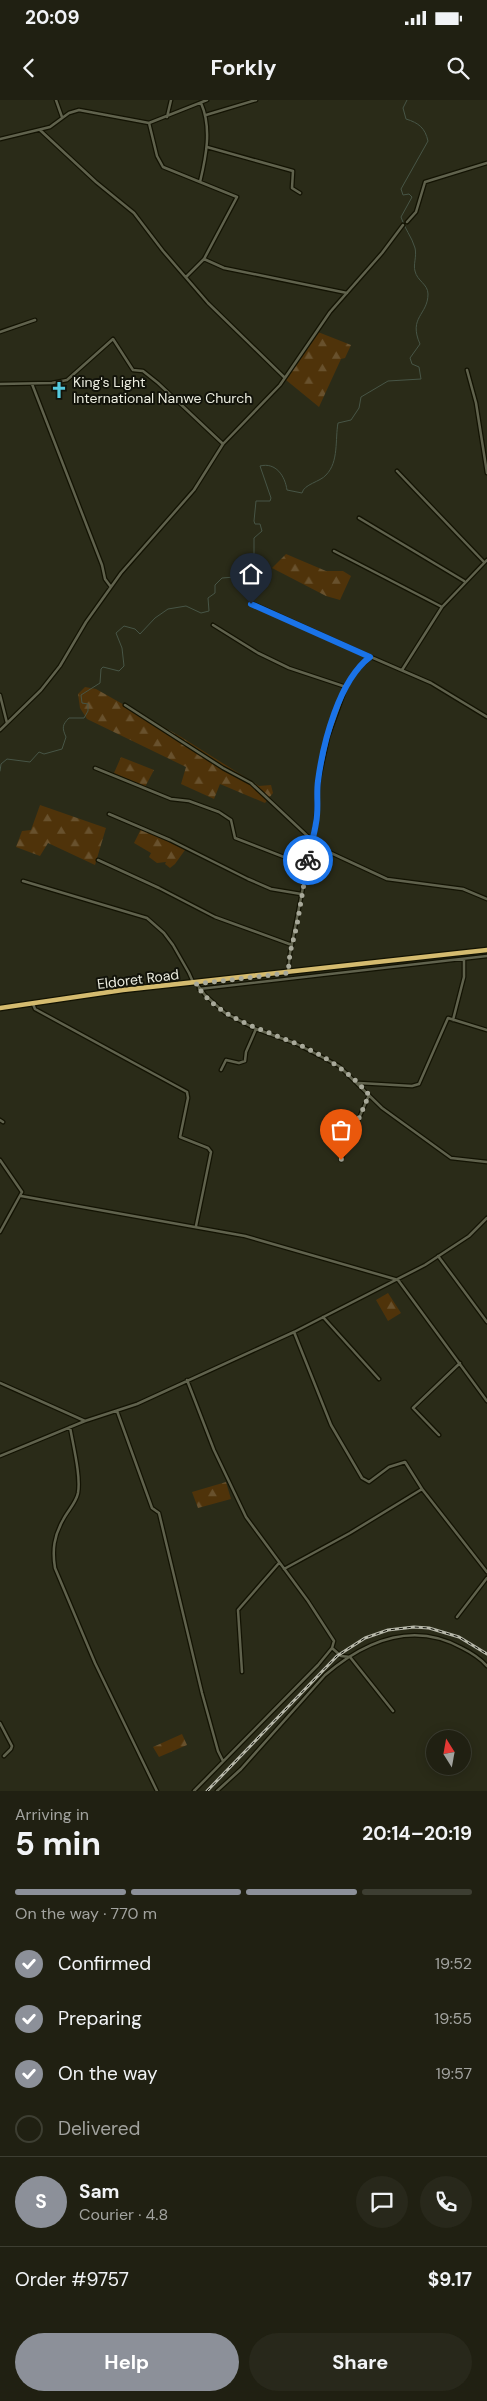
<!DOCTYPE html>
<html lang="en">
<head>
<meta charset="utf-8">
<style>
  :root { --surface:#202012; --page:#28281b; --text:#f1f3f6; --muted:#a2a39f; --line:#3d3e32; --accent:#8c9099 }
  body { margin:0; font-family:"DM Sans",sans-serif; background:var(--page); color:var(--text); height:100vh; display:flex; flex-direction:column; font-size:19px; white-space:nowrap }
  * { box-sizing:border-box; margin:0 }
  p { font-size:16px; color:var(--muted) }
  .icon { flex:none; width:28px; height:28px; fill:none; stroke:currentColor; stroke-width:2; stroke-linecap:round; stroke-linejoin:round }
  .map { position:relative; height:1691px; overflow:hidden }
  .side { display:flex; flex-direction:column; background:var(--surface); flex:1 }
  .side>* { flex:none }
  .needle { width:32px; rotate:349deg }
  .controls { position:absolute; left:426px; top:1630px; display:grid; gap:10px }
  .controls a { display:grid; place-items:center; width:45px; height:45px; border-radius:50%; background:var(--surface); box-shadow:0 2px 12px #0003,0 0 0 1px var(--line); font-size:25px }
  .pin { position:absolute; display:grid; place-items:center; width:42px; height:42px; color:#fff; margin:-51px -21px; border-radius:50% 50% 50% 0; rotate:-45deg; box-shadow:0 0 5px #0007 }
  .pin .icon { rotate:45deg }
  .courier { position:absolute; display:grid; place-items:center; width:50px; height:50px; margin:-25px; border:4px solid #1a73e8; border-radius:50%; background:#fff; color:#222; box-shadow:0 1px 6px #0007 }
  .summary em { font-style:normal; font-weight:700 }
  .summary div { display:flex; flex-direction:column-reverse }
  .summary { display:flex; align-items:center; justify-content:space-between; height:85px; padding:0 15px }
  h1 { font-size:32px; font-weight:700; line-height:38px }
  .bar { display:grid; grid-template-columns:repeat(4,1fr); gap:8px 5px; align-content:center; height:60px; padding:0 15px }
  .bar i { height:6px; border-radius:4px; background:var(--line) }
  .bar .selected { background:var(--accent) }
  .bar p { grid-column:span 4 }
  .line { display:flex; align-items:center; gap:12px; padding:0 15px; border-top:1px solid var(--line) }
  .line div { flex:1 }
  .round { display:grid; place-items:center; flex:none; width:52px; height:52px; border-radius:26px; background:var(--page) }
  ol { padding:0 15px; list-style:none }
  li { display:flex; align-items:center; gap:15px; height:55px }
  li p { margin-inline-start:auto }
  li .icon { padding:5px; border-radius:50%; background:var(--accent); color:#fff; stroke-width:4 }
  li:last-child { color:var(--muted) }
  li i { width:28px; height:28px; border:2px solid var(--line); border-radius:50% }
  .button { display:flex; gap:10px; margin-top:auto; padding:10px 15px }
  .button a { flex:1; height:58px; border-radius:30px; background:var(--accent); color:#fff; font-size:20px; font-weight:700; line-height:58px; text-align:center }
  .button a+a { background:var(--page); color:var(--text) }
  .status { display:flex; justify-content:space-between; align-items:center; height:35px; padding:0 25px; background:var(--surface); direction:ltr }
  .status svg { height:14px; fill:currentColor }
  header { display:flex; justify-content:space-between; align-items:center; height:65px; padding:0 15px; background:var(--surface); font-size:22px; font-weight:700 }
  .map>svg:first-child { display:block }
  .forest { fill:url(#forest-firs) }
  .lines { fill:none; stroke-linecap:round; stroke-linejoin:round }
  .stream { stroke:#475546; stroke-width:1 }
  .street-casing { stroke:#131303; stroke-width:5 }
  .highway-casing { stroke:#131303; stroke-width:7 }
  .street { stroke:#60624d; stroke-width:2.5 }
  .highway { stroke:#d4bb6f; stroke-width:4.5 }
  .rail-casing { stroke:#b8b9ab; stroke-width:3 }
  .rail { stroke:#12130a; stroke-width:1; stroke-dasharray:4; stroke-linecap:butt }
  .done { stroke:#a8a99a; stroke-width:5; stroke-dasharray:0 9 }
  .route { stroke:#1a73e8; stroke-width:6 }
  .labels { text-anchor:middle; stroke-width:4; stroke-linejoin:round; paint-order:stroke }
  .poi-label { font-size:14px; fill:#ecede0; stroke:#12130a; text-anchor:start }
  .street-label { font-size:14px; fill:#ecede0; stroke:#12130a }
</style>
</head>
<body>
<div class="status"><b>20:09</b><svg viewBox="0 0 49 12"><path d="M0 12V9h3v3zM5 12V6h3v6zM10 12V3h3v9zM15 12V0h3v12zM26 1h20v11H26zM47 4h2v5h-2z"/></svg></div>
<header><svg class="icon" aria-label="back" viewBox="0 0 24 24"><path d="M15 5l-7 7 7 7"/></svg>Forkly<svg class="icon" aria-label="search" viewBox="0 0 24 24"><circle cx="10" cy="10" r="6"/><path d="M15 15l6 6"/></svg></header>
<div class="map">
<svg width="487" height="1691" viewBox="0 0 487 1691">
  <defs>
    <pattern id="forest-firs" width="22" height="20" patternUnits="userSpaceOnUse" patternTransform="scale(1.25)"><rect width="22" height="20" fill="#4f330a"/><path d="M5 1l3.5 6h-7zM16 11l3.5 6h-7z" fill="#68512d"/></pattern>
  </defs>
  <rect width="100%" height="100%" fill="#2a2b18"/>
  <path class="forest" d="M318,232L351,245L345,258L341,259L319,307L286,280Z
    M286,454L326,471H343L351,476L340,500L326,496L272,468Z
    M85,587L96,589L181,637L259,686L271,685L273,693L265,703L220,684L214,699L181,684L186,667L87,619L80,608L78,594Z
    M121,657L154,670L145,687L114,673Z
    M40,705L106,728L95,765L48,743L40,756L16,747L22,731L31,730Z
    M141,729L181,747L185,750L175,764L170,768L165,764L166,762L157,763L149,757L151,753L134,743Z
    M388,1193L401,1213L388,1221L376,1200Z
    M226,1382L231,1399L198,1408L192,1392Z
    M182,1634L187,1645L159,1657L153,1647Z"/>
  <g class="lines">
    <path class="stream" d="M0,671L1,664L7,659L30,662L39,652L44,654L62,649L66,637C62,628 62,625 69,618H84L88,611V604L82,603L81,595L100,583L101,569L103,567L119,571L124,566L122,548L116,533L124,526L135,529L140,534L155,518L168,509L186,506L201,513L209,511L208,498L215,493V485L222,478L235,477L247,457L254,454V438L262,431L260,424H255L254,421L256,401H270L271,398L260,366C276,362 285,376 287,390L302,393C304,384 320,382 326,375C339,362 335,339 338,323L351,320L359,308L361,297L388,281L421,279L419,267L412,264L410,258L420,244C408,217 428,215 428,194C428,184 417,181 415,171C413,165 417,156 415,148C412,137 404,128 401,117L412,97L409,94L403,95L401,89L428,41C425,28 419,23 406,19L403,8L407,0"/>
    <g class="street-casing">
      <path id="street" d="M56,0L62,17
        M206,15L256,0
        M167,17L171,0
        M149,23L157,56L163,67L237,97L204,159L224,168L347,193
        M40,30L96,82L134,113L163,151L208,203L284,277
        M0,39L50,27L69,13L79,10L149,23L207,0
        M207,47L293,71L292,88L300,93
        M200,82C206,57 212,28 201,3
        M407,122L416,112L425,82L487,63
        M186,177L204,159
        M0,232L35,220
        M467,270L476,303L487,373
        M0,284L52,283L67,280L113,239L133,270L143,271L158,283L223,344
        M32,284L102,465L105,479L111,487
        M397,371L484,462
        M359,418L464,481
        M334,451L442,507
        M251,503L371,557
        M213,525L258,553L289,568L346,587
        M402,570L442,507L487,460
        M0,595L7,623
        M125,605L223,668L251,683L315,743L331,753L387,779L463,789L487,799
        M0,630L41,590L60,566L86,522L121,473L194,390L223,344L280,285L330,212L382,153L403,125
        M95,668L171,699L189,701L219,712L231,720L235,738L307,766
        M109,714L170,740L248,779L271,789L301,794
        M98,760L159,788L215,817L292,845
        M23,781L147,818L164,833L173,845L189,873L193,882
        M288,873L290,853L316,722L318,683L328,637L346,587L357,569L371,557L431,583L487,617
        M196,883L205,895L225,913L256,929L297,944L339,966L382,1008L451,1058L487,1062
        M199,889L487,856
        M33,904L35,909L187,992L188,998L180,1037L208,1048L211,1052L196,1126
        M453,920L464,877V859
        M221,970L226,960L239,963L245,961L246,952L256,929
        M359,983L412,986L419,984L448,918L487,930
        M0,1020L3,1022
        M0,1060L22,1092L0,1132
        M341,1060L369,995
        M21,1096L245,1136L398,1180L487,1301
        M438,1156L487,1222
        M323,1217L379,1279
        M187,1280L214,1350L246,1417L308,1501L334,1541L332,1548L318,1565L194,1691
        M0,1283L85,1321
        M117,1311L152,1408L159,1413L202,1593L218,1651L223,1661
        M70,1327C73,1345 81,1376 78,1393C76,1403 68,1410 63,1420C54,1436 52,1450 55,1468L95,1563L157,1691
        M439,1335L413,1308L460,1263
        M0,1356L85,1321L137,1304L294,1232L425,1165L469,1136L487,1118
        M422,1389L487,1472
        M284,1469L350,1433L422,1389L405,1362L389,1367L369,1382L362,1378L331,1325L294,1232
        M457,1517L487,1478
        M332,1548L341,1556L350,1557L393,1611
        M242,1572L238,1510L279,1463
        M0,1623L12,1646L11,1649L4,1656
        M217,1691L241,1669L325,1575C365,1541 413,1521 462,1548C472,1553 480,1558 487,1566"/>
    </g>
    <g class="highway-casing">
      <path id="highway" d="M0,908L123,890L487,850"/>
    </g>
    <use href="#street" class="street"/>
    <use href="#highway" class="highway"/>
    <g class="rail-casing">
      <path id="rail" d="M207,1691L337,1556L365,1538L388,1530L414,1527L429,1528L459,1537L487,1554"/>
    </g>
    <use href="#rail" class="rail"/>
  </g>
  <g class="lines">
    <path class="done" d="M308,760L297,825L290,853L288,873L196,884C216,915 250,925 282,938C315,950 347,968 369,995L341,1060"/>
    <path class="route" d="M251,504L370,557C339,580 323,643 318,681C316,695 319,709 316,723C314,736 310,748 308,760"/>
  </g>
  <defs>
    <g id="church-bare" transform="scale(1.35)"><path d="M-1.2-6h2.4v3.5h3.3v2.4h-3.3V6h-2.4V-.1h-3.3v-2.4h3.3Z" fill="#55cadf" stroke="#12130a" stroke-width="2.5" paint-order="stroke"/></g>
  </defs>
  <g fill-rule="evenodd">
    <use href="#church-bare" x="59" y="290"/>
  </g>
  <g class="labels">
    <g class="poi-label">
      <text x="73" y="287">King's Light<tspan x="73" dy="16">International Nanwe Church</tspan></text>
    </g>
    <g class="street-label">
      <text transform="translate(138 879) rotate(-7)" y="5">Eldoret Road</text>
    </g>
  </g>
</svg>
<div class="controls">
<a><svg class="needle" viewBox="-14 -14 28 28"><path d="M0-13l5 13h-10z" fill="#e53935"/><path d="M0 13l5-13h-10z" fill="#a2a39f"/></svg></a>
</div>
<div class="pin" style="left:341px;top:1060px;background:#ea580c"><svg class="icon" aria-label="bag" viewBox="0 0 24 24"><path d="M5 8h14l-1 12H6zM9 8a3 3 0 0 1 6 0"/></svg></div>
<div class="pin" style="left:251px;top:504px;background:#1f2937"><svg class="icon" aria-label="home" viewBox="0 0 24 24"><path d="M3 11l9-7 9 7M6 9v11h12V9"/></svg></div>
<div class="courier" style="left:308px;top:760px"><svg class="icon" aria-label="bike" viewBox="0 0 24 24"><circle cx="6" cy="16" r="4"/><circle cx="18" cy="16" r="4"/><path d="M6 16l4-8h5l3 8M10 8l3 8H6M13 5h3"/></svg></div>
</div>
<section class="side">
<div class="summary"><div><h1>5 min</h1><p>Arriving in</p></div><em>20:14–20:19</em></div>
<div class="bar"><i class="selected"></i><i class="selected"></i><i class="selected"></i><i></i><p>On the way · 770 m</p></div>
<ol>
<li><svg class="icon" aria-label="check" viewBox="0 0 24 24"><path d="M5 12l5 5 9-10"/></svg>Confirmed<p>19:52</p></li>
<li><svg class="icon" aria-label="check" viewBox="0 0 24 24"><path d="M5 12l5 5 9-10"/></svg>Preparing<p>19:55</p></li>
<li><svg class="icon" aria-label="check" viewBox="0 0 24 24"><path d="M5 12l5 5 9-10"/></svg>On the way<p>19:57</p></li>
<li><i></i>Delivered</li>
</ol>
<div class="line" style="height:90px"><b class="round" style="background:var(--accent);color:#fff">S</b><div><b>Sam</b><p>Courier · 4.8</p></div><a class="round"><svg class="icon" aria-label="chat" viewBox="0 0 24 24"><path d="M4 5h16v11H9l-5 4z"/></svg></a><a class="round"><svg class="icon" aria-label="phone" viewBox="0 0 24 24"><path d="M5 4h4l2 5-3 2q2 4 5 5l2-3 5 2v4C11 20 4 13 5 4z"/></svg></a></div>
<div class="line" style="height:65px"><div>Order #9757</div><b>$9.17</b></div>
<div class="button"><a>Help</a><a>Share</a></div>
</section>
</body>
</html>
